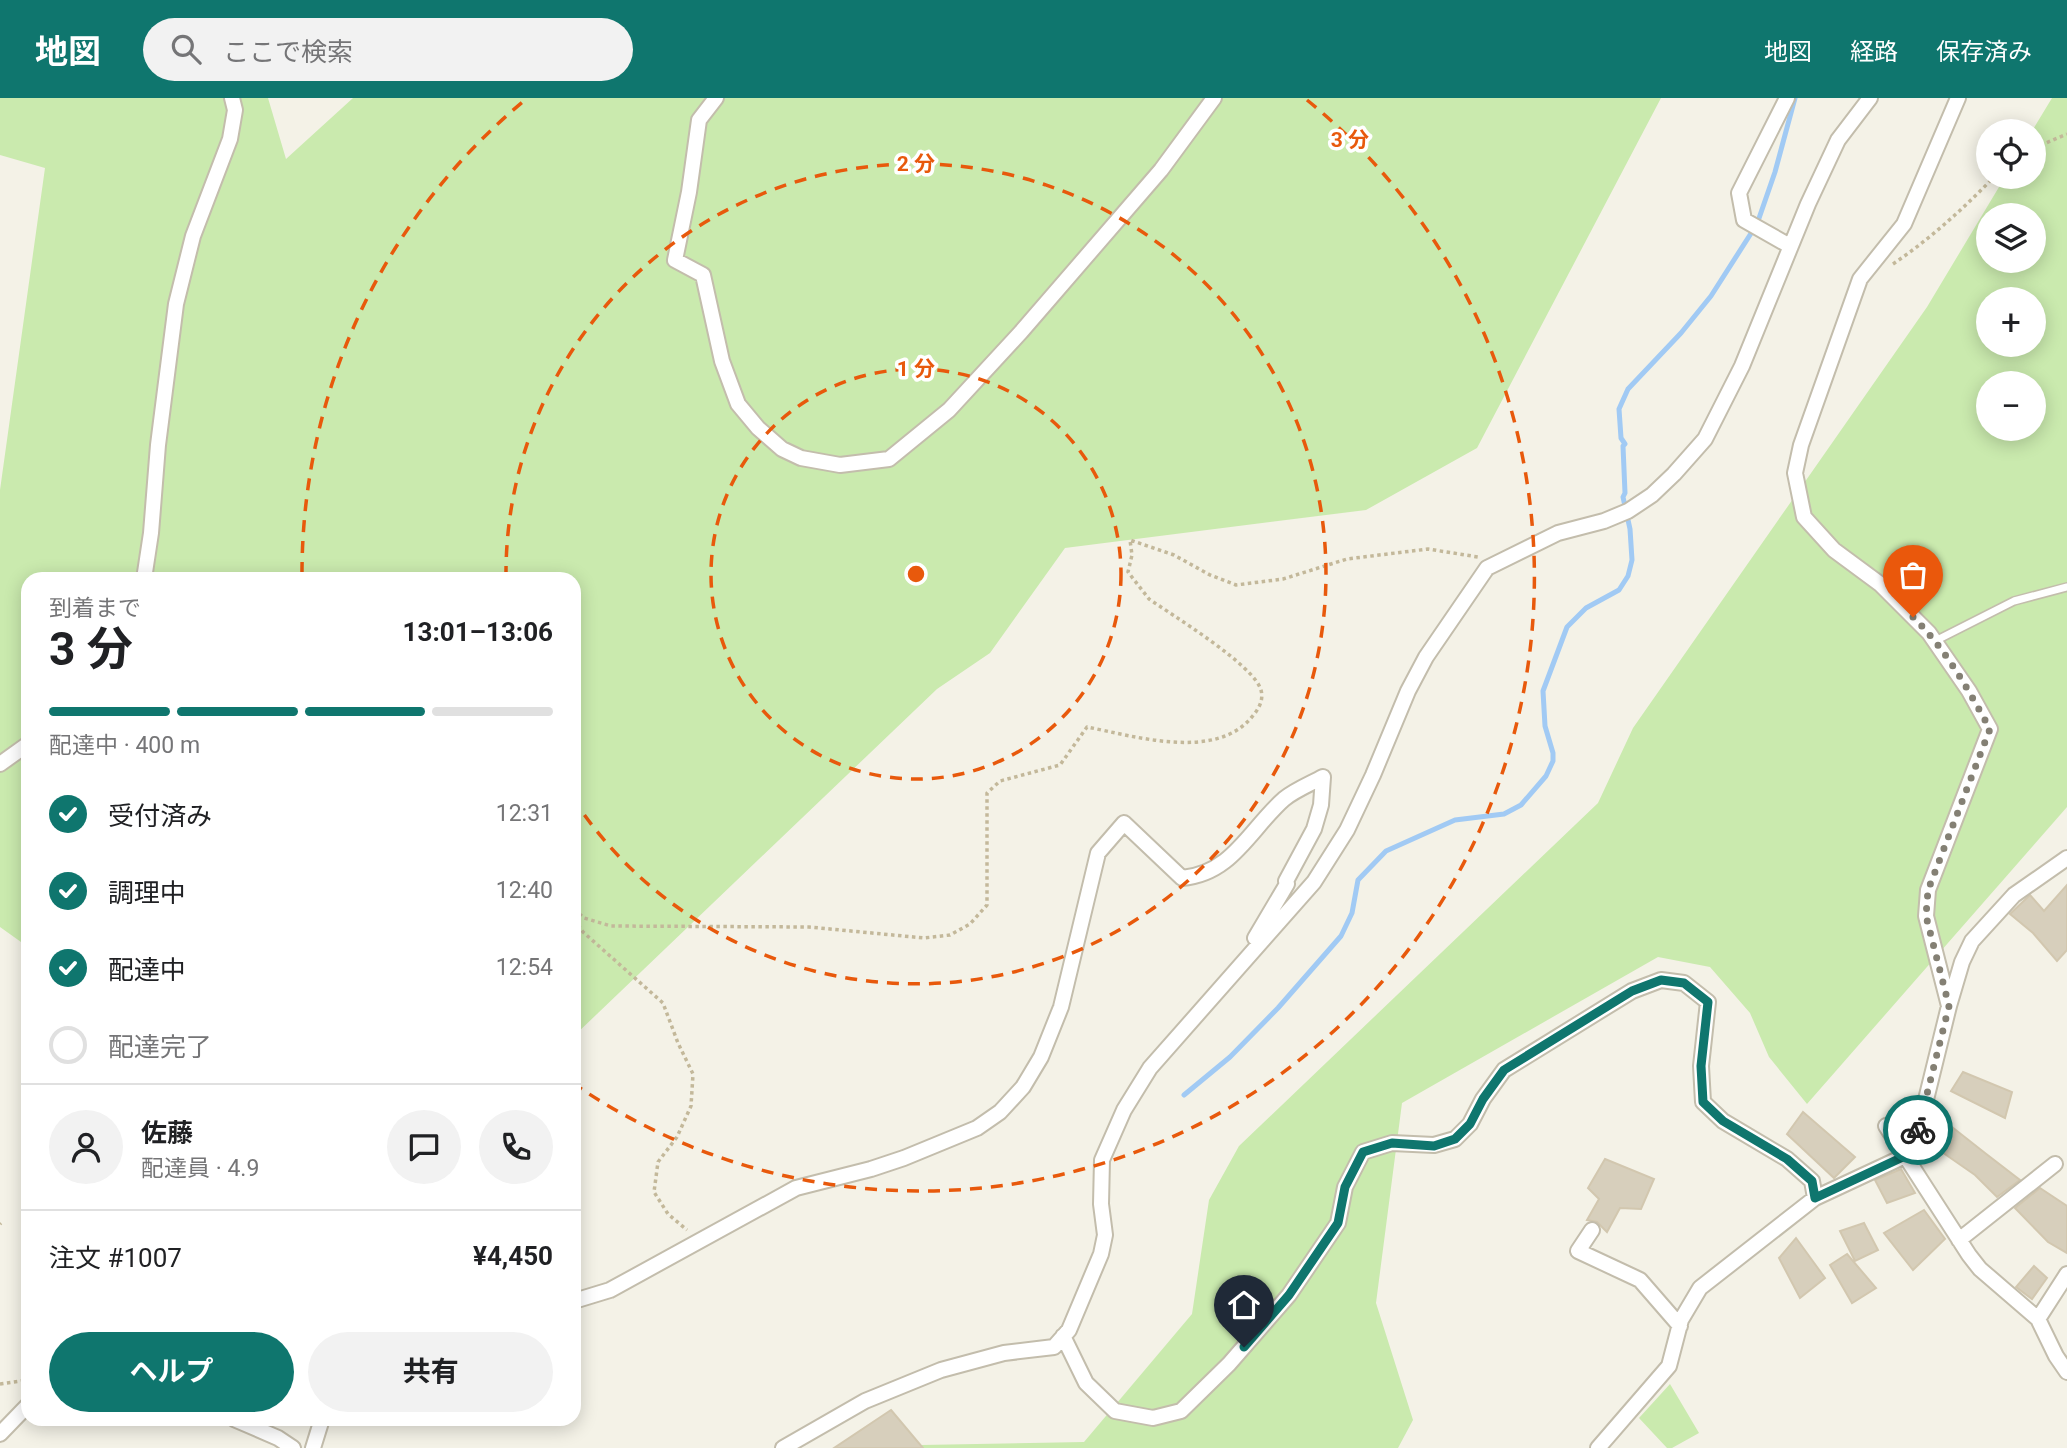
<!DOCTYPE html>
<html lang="ja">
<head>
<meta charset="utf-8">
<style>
  :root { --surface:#fff; --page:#f2f2f2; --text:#202124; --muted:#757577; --line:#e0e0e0; --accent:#0f766e }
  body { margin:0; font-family:Roboto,"Noto Sans JP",sans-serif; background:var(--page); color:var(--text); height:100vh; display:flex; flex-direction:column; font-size:26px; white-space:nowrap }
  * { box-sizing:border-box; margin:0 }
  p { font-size:23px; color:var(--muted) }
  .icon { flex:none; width:38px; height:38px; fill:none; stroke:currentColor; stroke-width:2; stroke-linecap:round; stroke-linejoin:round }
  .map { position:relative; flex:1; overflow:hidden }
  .details { position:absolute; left:21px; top:474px; width:560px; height:854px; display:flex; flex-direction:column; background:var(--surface); border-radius:21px; box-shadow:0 4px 18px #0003 }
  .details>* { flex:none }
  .fabs { position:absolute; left:1976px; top:21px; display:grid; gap:14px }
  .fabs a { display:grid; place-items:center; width:70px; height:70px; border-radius:50%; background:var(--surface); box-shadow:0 4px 18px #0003; font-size:35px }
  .pin { position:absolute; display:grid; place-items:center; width:60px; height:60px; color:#fff; margin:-72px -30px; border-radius:50% 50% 50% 0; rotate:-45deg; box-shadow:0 0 7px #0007 }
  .pin .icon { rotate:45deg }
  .courier { position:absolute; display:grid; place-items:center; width:70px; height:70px; margin:-35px; border:5px solid #0f766e; border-radius:50%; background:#fff; color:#222; box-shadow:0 2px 9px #0007 }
  .headline em { font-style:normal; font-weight:700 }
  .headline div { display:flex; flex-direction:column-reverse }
  .headline { display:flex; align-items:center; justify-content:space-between; height:119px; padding:0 28px }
  h1 { font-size:46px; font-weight:700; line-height:52px }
  .bar { display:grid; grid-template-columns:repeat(4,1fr); gap:10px 7px; align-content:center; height:84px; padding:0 28px }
  .bar i { height:9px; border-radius:5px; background:var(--line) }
  .bar .active { background:var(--accent) }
  .bar p { grid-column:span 4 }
  .line { display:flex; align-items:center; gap:18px; padding:0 28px; border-top:2px solid var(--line) }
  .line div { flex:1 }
  .round { display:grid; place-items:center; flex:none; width:74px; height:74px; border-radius:37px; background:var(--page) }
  ol { padding:0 28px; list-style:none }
  li { display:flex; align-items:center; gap:21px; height:77px }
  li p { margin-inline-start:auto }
  li .icon { padding:7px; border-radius:50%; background:var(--accent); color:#fff; stroke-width:4 }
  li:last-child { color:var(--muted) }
  li i { width:38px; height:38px; border:4px solid var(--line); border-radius:50% }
  .action { display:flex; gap:14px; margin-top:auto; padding:14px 28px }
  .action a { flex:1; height:80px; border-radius:42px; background:var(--accent); color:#fff; font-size:28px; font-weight:700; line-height:80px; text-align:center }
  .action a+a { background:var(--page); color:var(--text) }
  header { display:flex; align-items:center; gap:42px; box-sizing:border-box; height:98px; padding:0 35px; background:var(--accent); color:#fff }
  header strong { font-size:33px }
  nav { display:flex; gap:38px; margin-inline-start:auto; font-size:24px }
  .search { width:490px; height:63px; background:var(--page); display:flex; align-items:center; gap:18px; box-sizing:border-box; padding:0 24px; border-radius:38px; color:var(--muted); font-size:26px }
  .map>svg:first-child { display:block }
  .green { fill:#caeaae; fill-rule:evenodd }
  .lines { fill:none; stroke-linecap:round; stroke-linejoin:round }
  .stream { stroke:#a1caf4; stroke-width:5 }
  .building { fill:#d7cfbc; stroke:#d2c7af; stroke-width:2 }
  .service-casing { stroke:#c3bdac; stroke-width:10 }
  .minor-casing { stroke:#c3bdac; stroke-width:18 }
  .path { stroke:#c3b89a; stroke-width:3.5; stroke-dasharray:3.5 3.5; stroke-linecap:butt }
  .service { stroke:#fff; stroke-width:7 }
  .minor { stroke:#fff; stroke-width:14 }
  .done { stroke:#848074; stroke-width:7; stroke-dasharray:0 12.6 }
  .route { stroke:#0f766e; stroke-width:9 }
  .ring { fill:none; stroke:#e8590c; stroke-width:3.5; stroke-dasharray:12 9 }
  .centre { fill:#e8590c; stroke:#fff; stroke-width:3.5 }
  .ring-label { font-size:21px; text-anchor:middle; font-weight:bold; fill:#e8590c; stroke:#fff; stroke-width:7; stroke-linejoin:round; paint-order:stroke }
</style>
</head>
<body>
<header>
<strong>地図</strong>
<div class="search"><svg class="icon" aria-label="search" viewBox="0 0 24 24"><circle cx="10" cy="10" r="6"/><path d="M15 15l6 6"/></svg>ここで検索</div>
<nav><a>地図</a><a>経路</a><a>保存済み</a></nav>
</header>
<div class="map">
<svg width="2067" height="1350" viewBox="0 0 2067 1350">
  <rect width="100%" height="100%" fill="#f4f2e7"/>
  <path class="green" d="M0,0H268L286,61L353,0H1661L1477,350L1366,412L1065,450L990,555L937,591L574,938V481H28V849L0,829V392L45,70L0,57Z
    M2052,0H2067V709L1807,1006L1769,959L1750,915L1710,869L1658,859L1402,1005L1376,1205L1413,1322L1398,1350H917L921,1347L1084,1344L1192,1216L1209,1102L1239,1048L1598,705L1633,630L1927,209L2005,79H2034L2032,33ZM1988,117H2034V163H1988ZM1988,201H2034V247H1988ZM1988,285H2034V331H1988Z
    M1670,1286L1699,1335L1672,1350H1667L1639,1320Z"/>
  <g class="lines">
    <path class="stream" d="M1184,997L1230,959L1278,910L1341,838L1352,815L1358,782L1386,753L1455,722L1504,716L1521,707L1546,678L1553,663V655L1545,628L1543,593L1567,529L1586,510L1619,492L1628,478L1632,462L1630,431L1623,399L1625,395L1623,348L1625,346L1621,340L1619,311L1628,291L1681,235L1711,198L1757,126L1775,74L1795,0"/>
  </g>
  <path class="building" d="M2067,787V852L2057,863L2033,835L2010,816L2030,797L2044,813Z
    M1963,974L2012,994L2005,1020L1951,993Z
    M1803,1014L1855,1059L1834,1080L1787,1036Z
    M1938,1018L1985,1055L2020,1082L1997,1099L1975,1077L1926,1043Z
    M1605,1061L1654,1081L1641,1111L1620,1110L1607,1134L1597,1124L1587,1122L1599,1101L1588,1090Z
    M1901,1071L1915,1095L1887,1105L1875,1082Z
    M2040,1090L2067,1108V1155L2048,1144L2015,1110Z
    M1924,1112L1945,1141L1913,1172L1884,1135Z
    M1864,1125L1878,1152L1855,1163L1840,1133Z
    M1796,1140L1825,1180L1800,1200L1779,1160Z
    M1847,1156L1876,1190L1852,1205L1830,1167Z
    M2034,1168L2047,1180L2032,1201L2016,1189Z
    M891,1312L923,1350H834Z"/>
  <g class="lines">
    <g class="service-casing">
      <path id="service" d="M1935,543L2014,503L2067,489"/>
    </g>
    <g class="minor-casing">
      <path id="minor" d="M716,0L699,22L689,94L675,162L703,177L722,263L738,306L758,330L782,351L801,360L840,367L889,361L949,312L1021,234L1161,72L1214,0
        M1787,0L1739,95L1744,122L1790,148
        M144,481L151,435L158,347L176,206L193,138L230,41L235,12L232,0
        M0,666L28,646
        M1949,908L1926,818L1928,792L1990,631L1969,593L1929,535L1880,486L1834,452L1804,419L1795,375L1801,347L1860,181L1904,126L1958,0
        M1886,1028L1969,1157L1980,1171L2038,1221L2056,1258L2067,1274
        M1592,1132L1578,1153L1640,1182L1680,1228
        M1959,1142L2055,1066
        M574,1203L610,1192L796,1090L871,1071L904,1060L977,1030L1000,1014L1023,989L1041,959L1061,909L1098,755L1124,725L1182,780C1232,776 1250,731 1284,701C1295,692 1310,686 1323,679L1321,707L1314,731L1286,783L1287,786L1255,840
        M2038,1221L2067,1176
        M1063,1238L1086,1285L1115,1313L1153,1320L1181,1313L1229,1266L1289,1197L1338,1125L1345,1089L1363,1054L1392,1045L1434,1047L1455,1041L1470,1026L1483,1001L1504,972L1632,893L1661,882L1684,885L1708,904L1701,968L1703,1004L1723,1023L1787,1061L1812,1083L1815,1100
        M234,1321L278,1340L293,1350
        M0,1336L28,1307
        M313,1350L322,1321
        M783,1350L865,1303L941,1272L1004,1255L1054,1249L1069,1232L1101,1156L1105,1137L1101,1106L1102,1062L1124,1012L1150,970L1314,784L1347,732L1373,677L1408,593L1426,559L1487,470L1558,435L1604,423L1628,413L1652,397L1674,376L1705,341L1742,268L1808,106L1838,42L1870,0
        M1598,1350L1669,1268L1681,1222L1700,1190L1815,1100L1905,1058L1919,1030L1949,908L1962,864L1972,843L2014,797L2067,760"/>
    </g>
    <path class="path" d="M2034,50L2067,36
      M1893,166C1930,141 1963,111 1994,79
      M574,811L584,820L611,828L809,829L924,840L950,837L970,826L987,807V695L1000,683L1060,667L1087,629C1134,638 1214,663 1251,620C1258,612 1264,603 1261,592C1254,567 1172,517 1149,501L1128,474L1132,457L1130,442L1174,457L1210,477L1236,487L1283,481L1347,461L1428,451L1478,459
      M574,821L583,834L663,905L678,945L693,976L691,1008L677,1039L658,1064L654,1094L668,1116L687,1132
      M0,1126L1,1125
      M0,1286L28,1282"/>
    <use href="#service" class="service"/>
    <use href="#minor" class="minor"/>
  </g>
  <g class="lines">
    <path class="done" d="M1913,519C1945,550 1968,591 1990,631L1928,792L1926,818L1949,908L1918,1032"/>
    <path class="route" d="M1244,1249L1289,1197L1338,1125L1345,1089L1363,1054L1392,1045L1434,1048L1455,1041L1470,1026L1483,1001L1504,972L1632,893L1661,882L1684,885L1708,904L1701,968L1703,1004L1723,1023L1787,1061L1812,1083L1815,1100L1905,1058L1918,1032"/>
  </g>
  <g class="ring">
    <circle cx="916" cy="476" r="205"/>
    <path d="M506 480A410 410 0 1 1 574 702"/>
    <path d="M302 476A614 614 0 0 1 525 2M1307 2A614 614 0 0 1 577 988"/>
  </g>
  <circle cx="916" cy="476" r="10" class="centre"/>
  <g class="ring-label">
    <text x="1350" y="49">3 分</text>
    <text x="916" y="73">2 分</text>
    <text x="916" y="278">1 分</text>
  </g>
</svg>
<div class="fabs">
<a><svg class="icon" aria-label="locate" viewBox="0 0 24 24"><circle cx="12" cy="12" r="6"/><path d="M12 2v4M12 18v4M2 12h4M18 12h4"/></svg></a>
<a><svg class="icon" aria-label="layers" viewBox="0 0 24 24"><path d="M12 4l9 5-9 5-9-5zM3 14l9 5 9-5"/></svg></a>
<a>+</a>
<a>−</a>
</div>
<div class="pin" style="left:1913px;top:519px;background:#ea580c"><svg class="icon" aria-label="bag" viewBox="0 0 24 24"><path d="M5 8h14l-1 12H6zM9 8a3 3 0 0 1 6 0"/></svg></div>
<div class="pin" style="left:1244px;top:1249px;background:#1f2937"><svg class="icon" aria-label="home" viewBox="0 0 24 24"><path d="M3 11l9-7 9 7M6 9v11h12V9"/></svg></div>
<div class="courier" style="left:1918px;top:1032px"><svg class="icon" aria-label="bike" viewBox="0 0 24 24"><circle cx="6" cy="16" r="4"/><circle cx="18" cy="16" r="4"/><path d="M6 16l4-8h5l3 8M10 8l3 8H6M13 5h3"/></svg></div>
<section class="details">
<div class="headline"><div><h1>3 分</h1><p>到着まで</p></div><em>13:01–13:06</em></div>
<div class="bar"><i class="active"></i><i class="active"></i><i class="active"></i><i></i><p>配達中 · 400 m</p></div>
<ol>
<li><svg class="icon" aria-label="check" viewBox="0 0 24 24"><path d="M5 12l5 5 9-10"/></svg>受付済み<p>12:31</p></li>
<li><svg class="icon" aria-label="check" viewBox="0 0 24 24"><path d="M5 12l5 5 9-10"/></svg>調理中<p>12:40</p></li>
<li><svg class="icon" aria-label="check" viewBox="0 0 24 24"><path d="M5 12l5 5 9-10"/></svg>配達中<p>12:54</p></li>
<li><i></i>配達完了</li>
</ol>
<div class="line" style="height:126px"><a class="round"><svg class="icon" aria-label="person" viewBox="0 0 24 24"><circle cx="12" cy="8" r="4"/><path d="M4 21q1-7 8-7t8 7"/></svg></a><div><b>佐藤</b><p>配達員 · 4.9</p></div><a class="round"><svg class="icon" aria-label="chat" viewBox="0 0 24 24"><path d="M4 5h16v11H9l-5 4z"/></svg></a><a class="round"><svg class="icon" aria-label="phone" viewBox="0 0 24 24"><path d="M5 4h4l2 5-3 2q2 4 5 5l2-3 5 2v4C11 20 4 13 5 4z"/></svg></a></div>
<div class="line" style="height:91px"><div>注文 #1007</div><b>¥4,450</b></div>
<div class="action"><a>ヘルプ</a><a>共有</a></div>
</section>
</div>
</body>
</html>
